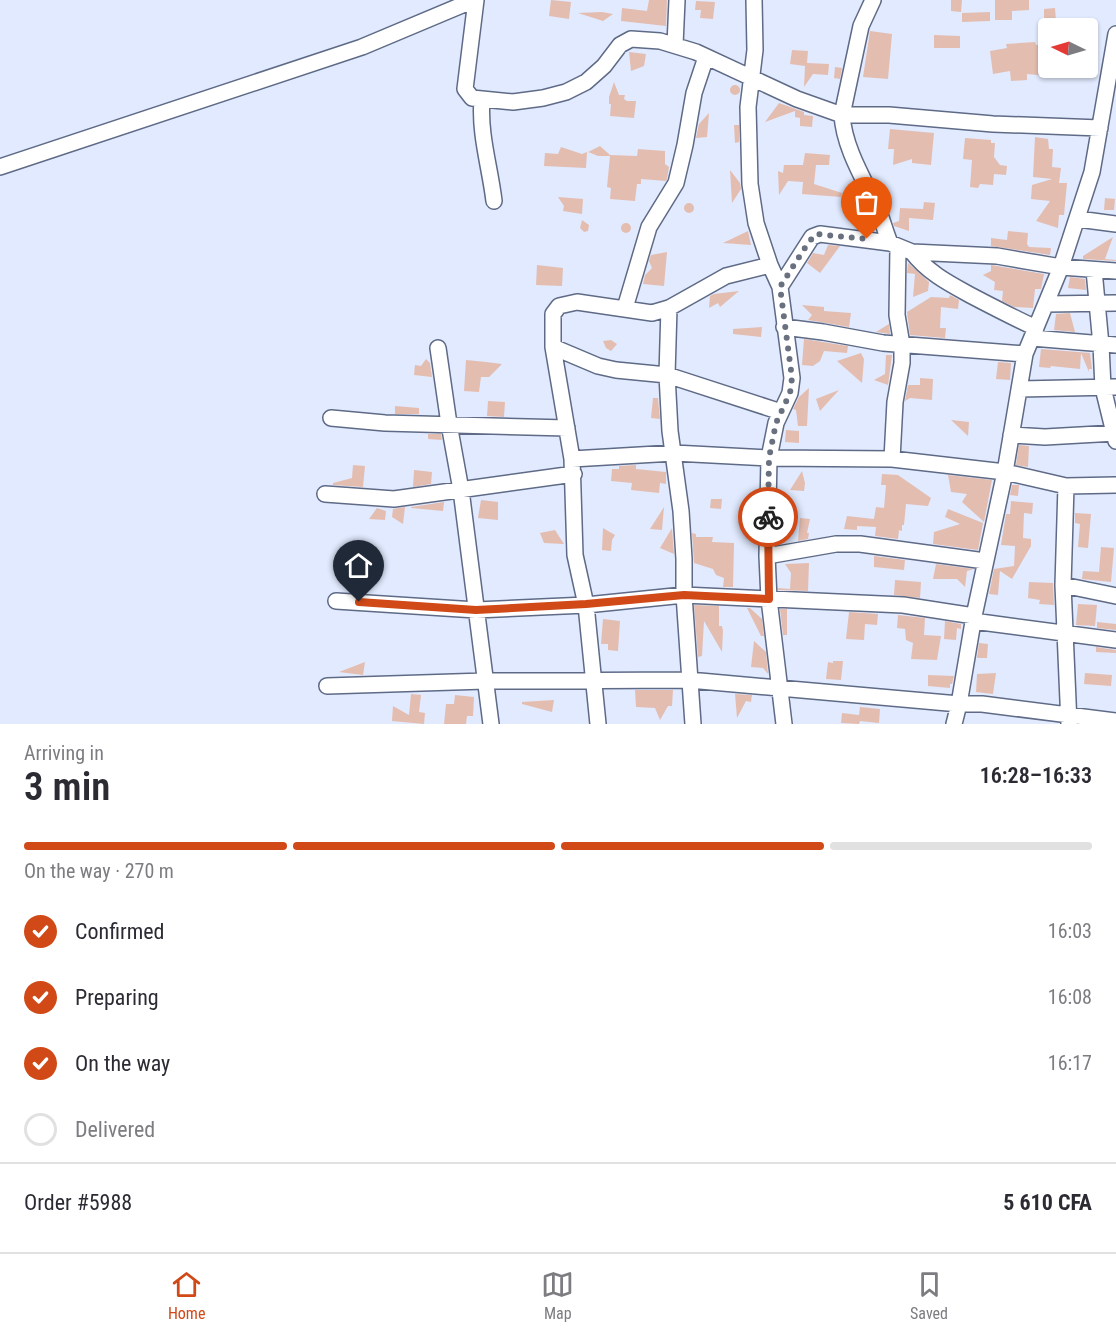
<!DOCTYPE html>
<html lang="en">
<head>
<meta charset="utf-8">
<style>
  :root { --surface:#fff; --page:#f2f2f3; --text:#2b2b33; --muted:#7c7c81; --line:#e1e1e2; --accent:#d04916 }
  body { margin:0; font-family:"Roboto Condensed",sans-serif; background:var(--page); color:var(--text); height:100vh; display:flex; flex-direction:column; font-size:22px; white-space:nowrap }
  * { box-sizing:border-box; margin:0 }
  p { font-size:20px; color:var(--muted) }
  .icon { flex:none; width:33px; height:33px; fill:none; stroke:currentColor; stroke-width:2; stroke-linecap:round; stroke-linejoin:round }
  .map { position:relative; height:724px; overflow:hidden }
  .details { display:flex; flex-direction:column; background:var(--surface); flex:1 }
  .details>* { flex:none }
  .needle { width:39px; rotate:275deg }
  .fabs { position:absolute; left:1038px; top:18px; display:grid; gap:12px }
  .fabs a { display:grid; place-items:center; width:60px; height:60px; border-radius:6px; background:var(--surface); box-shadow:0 2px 4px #0004; font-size:30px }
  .pin { position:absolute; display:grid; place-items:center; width:51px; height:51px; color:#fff; margin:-62px -26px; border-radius:50% 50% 50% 0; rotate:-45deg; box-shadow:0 0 6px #0007 }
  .pin .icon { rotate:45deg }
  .courier { position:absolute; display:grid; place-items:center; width:60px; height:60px; margin:-30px; border:4px solid #d04916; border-radius:50%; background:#fff; color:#222; box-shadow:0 2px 8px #0007 }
  .head em { font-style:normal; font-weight:600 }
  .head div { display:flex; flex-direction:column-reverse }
  .head { display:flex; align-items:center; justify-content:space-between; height:102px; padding:0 24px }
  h1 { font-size:39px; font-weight:600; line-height:45px }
  .bar { display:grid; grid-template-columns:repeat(4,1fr); gap:9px 6px; align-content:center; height:72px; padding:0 24px }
  .bar i { height:8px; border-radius:4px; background:var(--line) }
  .bar .on { background:var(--accent) }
  .bar p { grid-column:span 4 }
  .line { display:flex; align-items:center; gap:15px; padding:0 24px; border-top:2px solid var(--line) }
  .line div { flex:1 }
  ol { padding:0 24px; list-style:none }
  li { display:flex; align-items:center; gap:18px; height:66px }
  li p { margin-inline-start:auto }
  li .icon { padding:6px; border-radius:50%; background:var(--accent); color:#fff; stroke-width:4 }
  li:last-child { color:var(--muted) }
  li i { width:33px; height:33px; border:3px solid var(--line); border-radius:50% }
  .tabs { display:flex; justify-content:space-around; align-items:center; height:84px; border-top:2px solid var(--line); background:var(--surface); font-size:16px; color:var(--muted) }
  .tabs a { display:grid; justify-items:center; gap:3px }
  .tabs .on { color:var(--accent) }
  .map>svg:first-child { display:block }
  .building { fill:#e4bdb1 }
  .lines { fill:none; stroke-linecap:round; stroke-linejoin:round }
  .street-casing { stroke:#5e6a86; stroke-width:18 }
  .street { stroke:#fff; stroke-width:15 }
  .done { stroke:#69707f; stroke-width:6; stroke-dasharray:0 10.8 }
  .route { stroke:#d04916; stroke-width:8 }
</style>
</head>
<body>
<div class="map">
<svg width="1116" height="724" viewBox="0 0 1116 724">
  <rect width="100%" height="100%" fill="#e1eafe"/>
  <path class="building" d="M551,0L571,2L569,19L549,16Z
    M649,0H667L666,26L621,21L622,8L647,11Z
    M951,0H962L961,12L951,11Z
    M995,0H1029V10L1012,11V20H995Z
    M696,1L715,2L713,19L700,18L701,10H695Z
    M1055,8L1056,21H1044V9Z
    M602,12L613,14L603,21L578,13Z
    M990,12V21L962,22V13Z
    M870,31L892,34L888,79L863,77Z
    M934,35L960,36V48H934Z
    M1035,42L1036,45L1048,43V76L1027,74V80L1011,81L1010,71L993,74L990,51L1007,48L1006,44Z
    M792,50L808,51L807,63L829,64L828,75L813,74L804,87L805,66L790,64Z
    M629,52L646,54L644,66L631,71Z
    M835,67L842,68L840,79L834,78Z
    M614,82L619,95H625L624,99L627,101H636L634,118L610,116L611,104H609V97Z
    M730 90a5 5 0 1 1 10 0a5 5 0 1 1-10 0Z
    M779,103L804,112V115L813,116L812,127L800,126V118L795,117V111L765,122Z
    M709,113L707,137L696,138L699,124Z
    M734,125H739V142L735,143Z
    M890,129L934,133L931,165L912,163V159L893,165L894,149H888Z
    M1035,137L1048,139L1049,149H1053L1052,167L1061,168L1059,183H1067L1064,215H1059L1058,228L1036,221L1050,201L1031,199L1032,185L1052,179L1033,177Z
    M965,138L991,140V143H995L994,157L1000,165L1007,166L1006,175L994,174L993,185L980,184L978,188L970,187L972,160L963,159Z
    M600,146L610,155L637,156L638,149L665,151V164L669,167L667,179L666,181L641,179V184H637L635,201L610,199L611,188L607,187L610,156H598L588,152Z
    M561,147L582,154L587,152L586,168L544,166L545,153L558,154Z
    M805,153L830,155L829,165H816L814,184L842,193L841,197L802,194L803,182L788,181L779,195L778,171L783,173L784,165H803Z
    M730,170L740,183L741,189L732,203Z
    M558,197L583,199L582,214L563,211L564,206Z
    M1105,198L1115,199L1114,210H1104Z
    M924,202L935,203L933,220L909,218V231L894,226L893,223L899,221L900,208L923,209Z
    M684 208a5 5 0 1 1 10 0a5 5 0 1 1-10 0Z
    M582,220L589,225L588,231L584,232L580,228Z
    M621 228a5 5 0 1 1 10 0a5 5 0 1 1-10 0Z
    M748,231L751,245L723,243Z
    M1008,231L1028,233L1027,244L1029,247L1051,248L1050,255L991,246V238L1007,240Z
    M1113,237L1105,259L1116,260V261L1083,259V256Z
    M828,245L840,246L820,273L807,263L813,253L824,255Z
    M667,252L664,286L643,284L645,275L652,268L649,261L651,255Z
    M908,263L929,282L928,291L913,297L915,274L907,273Z
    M537,265L563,268L562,286L536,285Z
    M991,265L1044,274L1041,289H1035L1033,308L1014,307L1002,301L1003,291L994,290L995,282L983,275L991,271Z
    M1070,277L1085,279L1086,290L1068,288Z
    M739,291L720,307L718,303L709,308L710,296L714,294Z
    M950,295L959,300L958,309L941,307L940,328H946L945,338L910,335L907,312L931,297L949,298Z
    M802,305L824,307V311L851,313L849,327L808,320L812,315Z
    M1070,313L1075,332L1054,330L1056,314Z
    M889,324L890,334L876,332Z
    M762,327L761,337L733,334V329Z
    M804,339L848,346L847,353L824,351L820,361L813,366L802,365Z
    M603,341L611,340L617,344L611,351L606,348Z
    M1041,349L1090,353L1092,369H1089V372L1081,353L1080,369L1051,366L1050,368L1039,367Z
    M861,353L864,359L862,383L837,361Z
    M886,355H892L888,385L874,380L885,374Z
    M426,359L430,363L432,377L414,375L415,365L421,366Z
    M466,360L486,362L502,364L489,377H481L479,392L464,391Z
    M998,362L1011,363L1010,380L996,379Z
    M920,378L933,379L932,400L910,398L905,401L908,385H920Z
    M809,388L807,426H798L796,410L793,409L799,397Z
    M839,390L820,411L816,399Z
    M653,398H658L660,419L651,418Z
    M488,401L505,402L504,417L487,416Z
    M395,406L419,408V414H395Z
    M951,420L969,422L968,436Z
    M786,430L799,431V443L785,442Z
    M428,434H441L442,440L428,439Z
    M1019,445L1029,446L1028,467L1016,465Z
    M353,465L365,466L363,487L333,485V483L352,478Z
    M636,465V469L666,472V484L660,483L659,493L631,490L632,483L611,481L612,469H619V466Z
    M414,470L432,472L431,484L413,487Z
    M802,471L805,483L804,491L790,490Z
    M882,474L898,475L931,498L928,506L906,504L904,525H902V531L899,530L898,539L875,536L876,527L857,526V530L844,529L847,516L874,519L876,507L884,508L886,485H881Z
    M948,475L992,480L984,522L962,502L967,494L951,492Z
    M1012,485H1019L1018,496L1010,495Z
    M711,499H722L721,509L710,508Z
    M481,500L498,502V520L478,518Z
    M1011,501L1033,503L1032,514L1024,513L1023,538L1031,539V546L1012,579L1000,571L998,595L989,594L994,569L1014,566L1015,546L1001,545L1006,514H1010Z
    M444,502L443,511L411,508V507Z
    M405,507L403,524L392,517L393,509Z
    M664,507L662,530L650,529Z
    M377,508L386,511L385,520L369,519Z
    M948,509L983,523L978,550L933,544L934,532L960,524L945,517Z
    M1075,513L1091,514L1088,548L1078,547L1080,524L1075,523Z
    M800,518L810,519L807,533H809L808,539L798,541Z
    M603,528L615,535L612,540L611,551L602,550Z
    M672,528L674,554L660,548Z
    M555,530L564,544L544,543L540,533Z
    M692,533L696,534V537H713L712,542L734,543L733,587H723L724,578L716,575L713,569L694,563Z
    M1101,547L1114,548L1111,582L1082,579L1083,571L1099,572Z
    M874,556L905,560L904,570L874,567Z
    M809,563L808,591L778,590V588L790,589L791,573L785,564Z
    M936,564L974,569L967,571L965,587L957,579H933Z
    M895,580L921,582L920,598L894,595Z
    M1029,582L1053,583L1054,605L1039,604L1040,600L1028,598Z
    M1078,604L1097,605L1095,626L1076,625Z
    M694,605L719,606V626H722L723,631L722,652L704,621L702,656L698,657Z
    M747,608H750L762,619L764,636H761Z
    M780,609H787V635H783Z
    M849,612L878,614L877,625L865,624L864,640L846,639Z
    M898,615L925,618L924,635L941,636L937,660L911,659L913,643L906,640L905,629L897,628Z
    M603,619L620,621L618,651L608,650V644H601Z
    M945,621L961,624V629L957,628L956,640L944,639Z
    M1097,622L1116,624V630L1097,628Z
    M754,641L766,652L768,674L763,668L751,667Z
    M979,643L988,644L987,658H977Z
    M1096,647L1116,650V653L1096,652Z
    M833,661H843L841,680L826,679L828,662L833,663Z
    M365,662L363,675L339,672Z
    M996,673L993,694L976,692L977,674Z
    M1085,673L1112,675L1111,686L1084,684Z
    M928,675L954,676L952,684H950V688L928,686Z
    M635,690H673L672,706H668L660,720L655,708L636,707Z
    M411,694L421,695L419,712L425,713L424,724L392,721L393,706L409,715Z
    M735,694L752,695L751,702L746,701L737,718Z
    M455,695L474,697L473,716H467L466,724H444L446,704H454Z
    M554,700L552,712L522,704V702Z
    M860,707L880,709L879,723L860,721L859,724L841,723L842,713L859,715Z"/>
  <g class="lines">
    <g class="street-casing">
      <path id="street" d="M476,0L465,89L472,98L513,102L543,98L566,92L586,82L604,66L620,45L631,39L660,41L696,52L797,99L842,115H889L993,124L1100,128
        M754,0L755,50L748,107L750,184L756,223L770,265L780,287L792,378L790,393L776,423L769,458L767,556L769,599L784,724
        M873,0L861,26L842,115C844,147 863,178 877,207C882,218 885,231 890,243
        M675,45L677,0
        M482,99C479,134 490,167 494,201
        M0,167L362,47L474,0
        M1078,219L1116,224
        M912,252C928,273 950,284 972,296C993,307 1014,318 1036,328
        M1094,270L1101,345L1103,388L1116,441
        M780,287L812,237L820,234L890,243L912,252L997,256L1061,267L1116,271
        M1046,304L1116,303
        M625,308L649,227L676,183L685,145L694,93L706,57
        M669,308L667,375L670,431L681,511L684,559V595L693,724
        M784,327L823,332L883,343L1025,354
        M1032,338L1116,345
        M553,347L598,366L616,370L667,375L781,412
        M438,348L449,424L461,490L491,724
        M1019,389L1116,387
        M331,418L385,423L567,428
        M1011,435L1045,437L1116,433
        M572,459L674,453L769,458L892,459L1005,472L1066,486L1116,485
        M892,459L895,402L902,363V345L897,315L898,248
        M1066,486L1063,585L1069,724
        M325,494L394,499L574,474
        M767,556L836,544H860L985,561
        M1063,585L1116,596
        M336,601L476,610L586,605L684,595L903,605L974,616
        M973,621L1116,640
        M327,686L485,681L689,680L959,704H982L1116,721
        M598,724L586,605L575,555L572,459L553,347V314L559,306L577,302L652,313L669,308L726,276L770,265
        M954,724L959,704L974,616L1005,472L1025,354L1061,267L1092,172L1116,34"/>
    </g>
    <use href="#street" class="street"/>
  </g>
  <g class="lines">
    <path class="done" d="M768,517L769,458L776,423L790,393L792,378L780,287L808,243L816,234L867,239"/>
    <path class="route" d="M359,602L476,610L586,604L684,595L769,599L768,517"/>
  </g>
</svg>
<div class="fabs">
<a><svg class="needle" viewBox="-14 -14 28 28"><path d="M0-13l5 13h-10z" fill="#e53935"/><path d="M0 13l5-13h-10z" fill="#7c7c81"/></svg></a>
</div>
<div class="pin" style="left:867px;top:239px;background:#ea580c"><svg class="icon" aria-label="bag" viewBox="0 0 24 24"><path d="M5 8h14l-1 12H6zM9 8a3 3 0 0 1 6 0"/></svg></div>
<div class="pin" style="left:359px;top:602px;background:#1f2937"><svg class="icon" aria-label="home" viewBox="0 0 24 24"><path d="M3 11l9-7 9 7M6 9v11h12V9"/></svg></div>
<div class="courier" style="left:768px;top:517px"><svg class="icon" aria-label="bike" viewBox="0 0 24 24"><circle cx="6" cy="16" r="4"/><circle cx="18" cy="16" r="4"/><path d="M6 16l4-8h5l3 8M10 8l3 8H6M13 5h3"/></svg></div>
</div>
<section class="details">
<div class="head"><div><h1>3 min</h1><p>Arriving in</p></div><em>16:28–16:33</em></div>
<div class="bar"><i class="on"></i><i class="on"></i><i class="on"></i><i></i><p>On the way · 270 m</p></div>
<ol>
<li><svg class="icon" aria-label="check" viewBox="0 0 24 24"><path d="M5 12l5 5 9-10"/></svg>Confirmed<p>16:03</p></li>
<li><svg class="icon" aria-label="check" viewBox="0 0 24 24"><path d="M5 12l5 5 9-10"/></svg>Preparing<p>16:08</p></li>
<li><svg class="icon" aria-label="check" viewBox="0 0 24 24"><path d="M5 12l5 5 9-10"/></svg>On the way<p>16:17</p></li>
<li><i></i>Delivered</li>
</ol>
<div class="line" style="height:78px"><div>Order #5988</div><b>5 610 CFA</b></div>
</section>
<nav class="tabs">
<a class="on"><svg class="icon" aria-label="home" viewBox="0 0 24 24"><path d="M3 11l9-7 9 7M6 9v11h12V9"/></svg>Home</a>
<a><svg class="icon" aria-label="map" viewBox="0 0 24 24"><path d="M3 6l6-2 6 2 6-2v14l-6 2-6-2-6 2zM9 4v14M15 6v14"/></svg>Map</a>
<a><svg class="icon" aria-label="saved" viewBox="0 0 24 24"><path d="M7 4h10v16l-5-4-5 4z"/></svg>Saved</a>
</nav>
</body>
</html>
